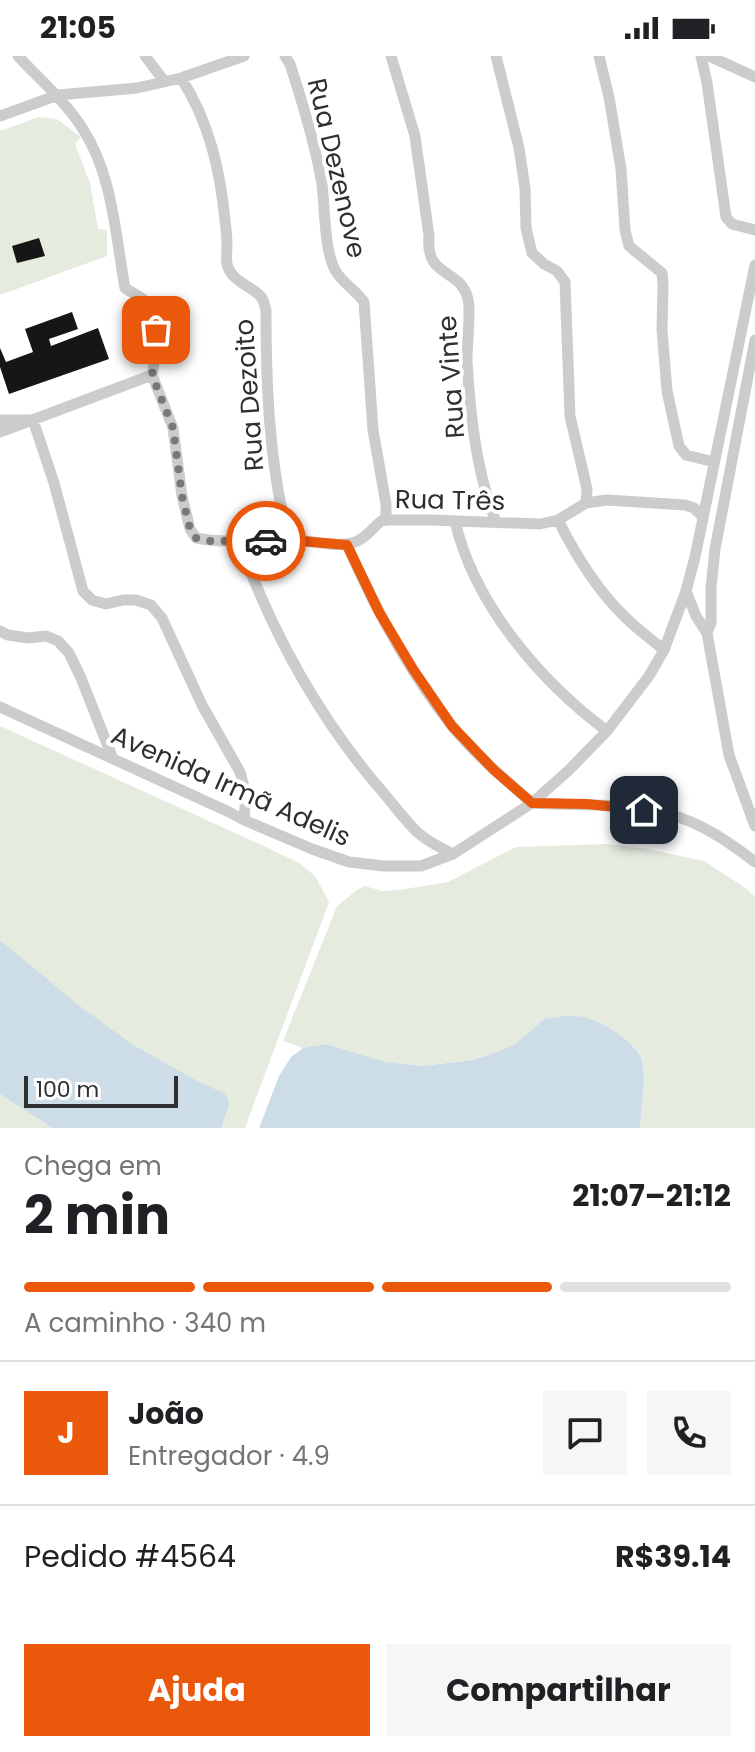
<!DOCTYPE html>
<html lang="pt">
<head>
<meta charset="utf-8">
<style>
  :root { --surface:#fff; --page:#f6f6f6; --text:#202124; --muted:#757577; --line:#e0e0e0; --accent:#ea580c }
  body { margin:0; font-family:Poppins,sans-serif; background:var(--page); color:var(--text); height:100vh; display:flex; flex-direction:column; font-size:30px; white-space:nowrap }
  * { box-sizing:border-box; margin:0 }
  p { font-size:26px; color:var(--muted) }
  .icon { flex:none; width:44px; height:44px; fill:none; stroke:currentColor; stroke-width:2; stroke-linecap:round; stroke-linejoin:round }
  .map { position:relative; height:1072px; overflow:hidden }
  .side { display:flex; flex-direction:column; background:var(--surface); flex:1 }
  .side>* { flex:none }
  .scale { position:absolute; left:24px; bottom:20px; width:154px; box-sizing:border-box; padding-left:8px; border:4px solid #2f2f2f; border-top:0; font-size:22px; line-height:28px; white-space:nowrap; color:#2f2f2f; -webkit-text-stroke:6px #fff; paint-order:stroke }
  .pin { position:absolute; display:grid; place-items:center; width:68px; height:68px; color:#fff; margin:-34px; border-radius:16px; box-shadow:0 4px 12px #0006 }
  .courier { position:absolute; display:grid; place-items:center; width:80px; height:80px; margin:-40px; border:6px solid #ea580c; border-radius:50%; background:#fff; color:#222; box-shadow:0 2px 10px #0007 }
  .overview em { font-style:normal; font-weight:700 }
  .overview div { display:flex; flex-direction:column-reverse }
  .overview { display:flex; align-items:center; justify-content:space-between; height:136px; padding:0 24px }
  h1 { font-size:52px; font-weight:700; line-height:60px }
  .bar { display:grid; grid-template-columns:repeat(4,1fr); gap:12px 8px; align-content:center; height:96px; padding:0 24px }
  .bar i { height:10px; border-radius:6px; background:var(--line) }
  .bar .current { background:var(--accent) }
  .bar p { grid-column:span 4 }
  .line { display:flex; align-items:center; gap:20px; padding:0 24px; border-top:2px solid var(--line) }
  .line div { flex:1 }
  .round { display:grid; place-items:center; flex:none; width:84px; height:84px; border-radius:0px; background:var(--page) }
  .button { display:flex; gap:16px; margin-top:auto; padding:16px 24px }
  .button a { flex:1; height:92px; border-radius:0px; background:var(--accent); color:#fff; font-size:32px; font-weight:700; line-height:92px; text-align:center }
  .button a+a { background:var(--page); color:var(--text) }
  .status { display:flex; justify-content:space-between; align-items:center; height:56px; padding:0 40px; background:var(--surface); direction:ltr }
  .status svg { height:22px; fill:currentColor }
  .map>svg:first-child { display:block }
  .green { fill:#e5ebdf }
  .water { fill:#cddde8 }
  .building { fill:#161616 }
  .lines { fill:none; stroke-linecap:round; stroke-linejoin:round }
  .minor { stroke:#ccc; stroke-width:11 }
  .done { stroke:#787878; stroke-width:8; stroke-dasharray:0 14.4 }
  .route { stroke:#ea580c; stroke-width:10 }
  .labels { text-anchor:middle; stroke-width:8; stroke-linejoin:round; paint-order:stroke }
  .street-label { font-size:26px; fill:#2f2f2f; stroke:#fff }
</style>
</head>
<body>
<div class="status"><b>21:05</b><svg viewBox="0 0 49 12"><path d="M0 12V9h3v3zM5 12V6h3v6zM10 12V3h3v9zM15 12V0h3v12zM26 1h20v11H26zM47 4h2v5h-2z"/></svg></div>
<div class="map">
<svg width="755" height="1072" viewBox="0 0 755 1072">
  <rect width="100%" height="100%" fill="#fff"/>
  <path class="green" d="M39,61L57,63L81,81L75,88L90,127L98,173L107,174V200L0,239V75Z
    M0,670L266,791L299,807L315,820L329,846L245,1072H0Z
    M607,788L648,793L704,805L747,833L755,841V1072H640C641,1055 646,1019 642,1004C633,971 572,968 544,963L515,988L499,996L473,1004L420,1010L386,1006L326,988L303,992L283,985L337,850L357,834L365,830L382,835L399,834L448,826L516,791Z"/>
  <path class="water" d="M0,884L77,948L133,989L201,1027L224,1037L228,1043L229,1048L221,1072H53L0,1038Z
    M565,960C571,960 578,960 584,961C601,965 634,985 641,1001C647,1016 641,1055 640,1072H259L279,1020L291,1001L303,992L326,988L386,1006L421,1010L473,1004L498,996L515,988L544,963Z"/>
  <path class="building" d="M39,182L45,200L17,207L12,190Z
    M72,256L78,273L49,283L51,290L98,272L109,303L9,338L0,311V292L6,306L33,296L25,273Z"/>
  <g class="lines">
    <path class="minor" d="M18,0C39,23 63,43 81,70C113,118 115,177 125,232L143,243L155,256L157,291L152,319L173,372L182,440L190,473L196,482C227,488 258,484 289,484C308,483 335,492 352,487C364,484 372,473 381,465L386,464H431L540,468L558,464L586,447L607,444L685,449L694,452L703,461
      M145,0L165,26
      M285,0L290,8C303,48 315,87 322,128C325,153 324,192 335,214C342,227 356,234 364,246L373,374L386,448V464
      M391,0L415,80L429,180C425,223 460,211 468,243C471,256 467,288 467,304C470,358 476,415 496,466
      M496,0L519,92L525,132L526,172L532,197L544,208L557,215L565,226L570,360L587,433L586,447
      M599,0L609,41L621,113L625,174L629,190L662,217L663,229L662,274L667,335L679,390L686,399L714,406
      M701,0L707,27L726,161L732,168L755,174
      M709,0L755,21
      M181,22C209,65 220,114 225,164C226,173 227,181 227,189C227,195 226,202 227,208C231,226 253,230 262,242C264,245 265,251 266,254C266,330 269,410 289,484
      M0,60L58,39L137,32L181,22L244,0
      M0,364H33L54,427L83,535L92,544L106,548L123,544H136L151,549L162,562L202,649L240,716L246,739L244,764
      M0,376L152,319
      M558,464C575,498 598,535 625,561C637,573 651,583 664,594
      M455,465C474,548 540,625 607,675
      M239,486C272,576 318,661 381,734C393,748 404,763 417,776C428,786 441,792 453,798
      M347,489C375,552 409,616 452,670C475,698 504,723 532,747
      M686,535L696,560L707,577L729,699L755,770
      M0,575L8,579L28,582L46,580L58,585L69,597L81,622L113,703
      M707,577L711,567V532L715,493L755,284
      M0,651L229,756L244,764L312,793L349,806L384,810H421L453,798L532,747L569,714L607,675L649,620L664,594L686,535L695,501L755,209
      M532,747C577,750 624,746 668,758C700,766 729,786 755,806"/>
  </g>
  <g class="lines">
    <path class="done" d="M156,274L157,291L152,319L173,372L182,440L190,473L196,482L209,485H266"/>
    <path class="route" d="M266,485L289,484L347,489L379,556L413,613L452,670L494,714L532,747L587,748L644,754"/>
  </g>
  <g class="labels">
    <g class="street-label">
      <text transform="translate(337 112) rotate(77)" y="9">Rua Dezenove</text>
      <text transform="translate(451 321) rotate(-94)" y="9">Rua Vinte</text>
      <text transform="translate(249 339) rotate(-94)" y="9">Rua Dezoito</text>
      <text transform="translate(450 444) rotate(1)" y="9">Rua Três</text>
      <text transform="translate(231 730) rotate(24)" y="9">Avenida Irmã Adelis</text>
    </g>
  </g>
</svg>
<div class="scale">100 m</div>
<div class="pin" style="left:156px;top:274px;background:#ea580c"><svg class="icon" aria-label="bag" viewBox="0 0 24 24"><path d="M5 8h14l-1 12H6zM9 8a3 3 0 0 1 6 0"/></svg></div>
<div class="pin" style="left:644px;top:754px;background:#1f2937"><svg class="icon" aria-label="home" viewBox="0 0 24 24"><path d="M3 11l9-7 9 7M6 9v11h12V9"/></svg></div>
<div class="courier" style="left:266px;top:485px"><svg class="icon" aria-label="car" viewBox="0 0 24 24"><path d="M5 17H2v-5l4-1 3-4h7l3 4 3 1v5h-3M9 17h6M6 11h13"/><circle cx="7" cy="17" r="2"/><circle cx="17" cy="17" r="2"/></svg></div>
</div>
<section class="side">
<div class="overview"><div><h1>2 min</h1><p>Chega em</p></div><em>21:07–21:12</em></div>
<div class="bar"><i class="current"></i><i class="current"></i><i class="current"></i><i></i><p>A caminho · 340 m</p></div>
<div class="line" style="height:144px"><b class="round" style="background:var(--accent);color:#fff">J</b><div><b>João</b><p>Entregador · 4.9</p></div><a class="round"><svg class="icon" aria-label="chat" viewBox="0 0 24 24"><path d="M4 5h16v11H9l-5 4z"/></svg></a><a class="round"><svg class="icon" aria-label="phone" viewBox="0 0 24 24"><path d="M5 4h4l2 5-3 2q2 4 5 5l2-3 5 2v4C11 20 4 13 5 4z"/></svg></a></div>
<div class="line" style="height:104px"><div>Pedido #4564</div><b>R$39.14</b></div>
<div class="button"><a>Ajuda</a><a>Compartilhar</a></div>
</section>
</body>
</html>
